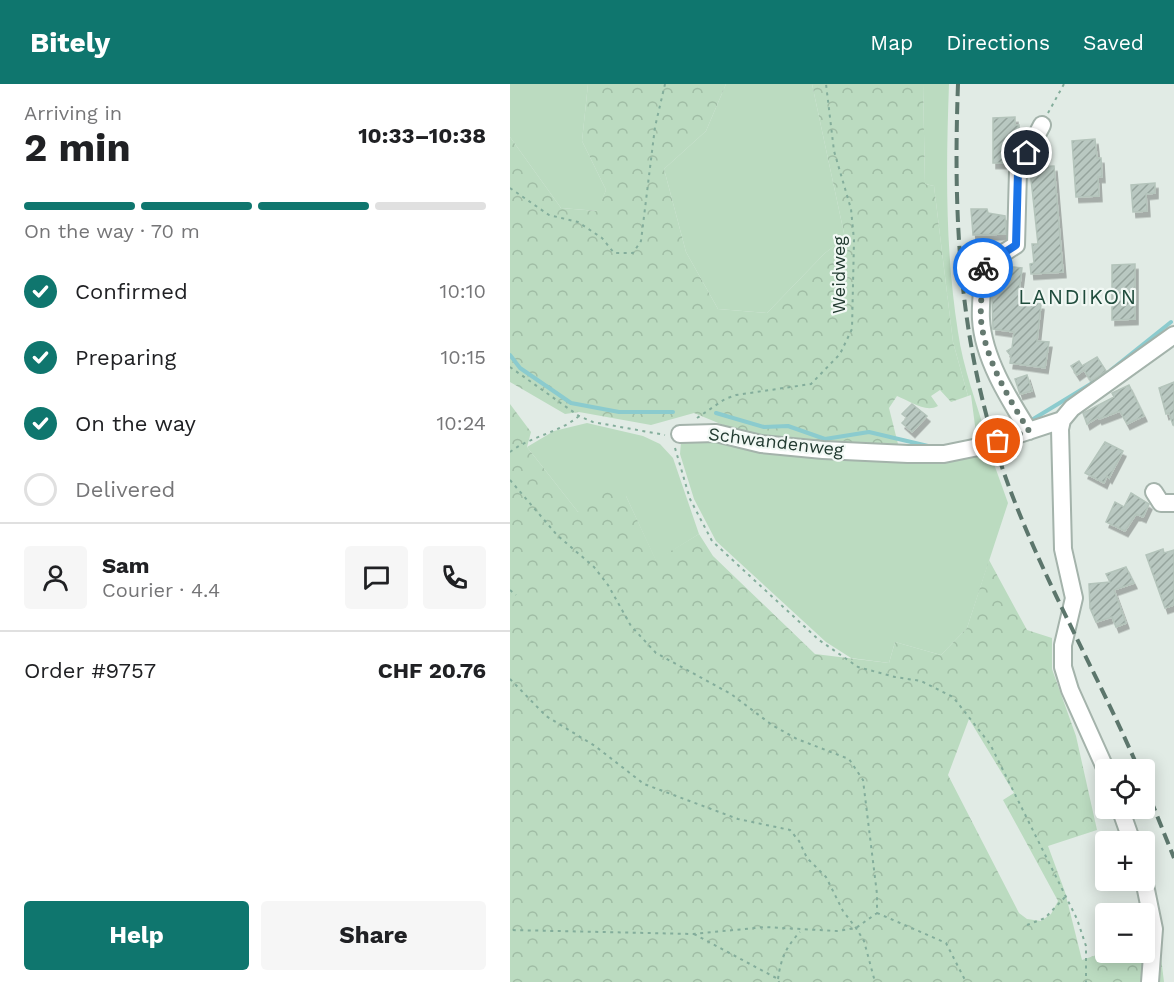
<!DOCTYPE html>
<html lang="en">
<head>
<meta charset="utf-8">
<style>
  :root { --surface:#fff; --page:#f6f6f6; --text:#202124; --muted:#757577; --line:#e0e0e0; --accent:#0f766e }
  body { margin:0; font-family:"Work Sans",sans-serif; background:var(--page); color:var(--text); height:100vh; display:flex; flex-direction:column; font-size:22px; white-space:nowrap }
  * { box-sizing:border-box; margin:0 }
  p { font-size:20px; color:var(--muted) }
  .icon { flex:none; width:33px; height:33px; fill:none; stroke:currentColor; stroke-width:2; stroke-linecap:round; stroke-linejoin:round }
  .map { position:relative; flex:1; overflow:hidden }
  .details { display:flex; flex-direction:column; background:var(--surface); width:510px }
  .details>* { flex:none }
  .controls { position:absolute; left:585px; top:675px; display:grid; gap:12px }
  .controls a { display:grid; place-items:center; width:60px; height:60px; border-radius:6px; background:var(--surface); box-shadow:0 3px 15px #0003; font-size:30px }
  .pin { position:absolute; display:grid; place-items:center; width:51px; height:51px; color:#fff; margin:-26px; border:3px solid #fff; border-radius:50%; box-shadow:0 2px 6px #0007 }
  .courier { position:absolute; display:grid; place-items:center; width:60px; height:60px; margin:-30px; border:4px solid #1a73e8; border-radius:50%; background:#fff; color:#222; box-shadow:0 2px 8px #0007 }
  .head em { font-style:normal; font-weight:700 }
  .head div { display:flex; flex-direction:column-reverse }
  .head { display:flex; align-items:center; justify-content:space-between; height:102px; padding:0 24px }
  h1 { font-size:39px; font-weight:700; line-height:45px }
  .bar { display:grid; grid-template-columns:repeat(4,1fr); gap:9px 6px; align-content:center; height:72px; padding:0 24px }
  .bar i { height:8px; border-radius:4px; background:var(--line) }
  .bar .on { background:var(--accent) }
  .bar p { grid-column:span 4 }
  .line { display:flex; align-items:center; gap:15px; padding:0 24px; border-top:2px solid var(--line) }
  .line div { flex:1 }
  .round { display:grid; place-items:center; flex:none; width:63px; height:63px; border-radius:6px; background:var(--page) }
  ol { padding:0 24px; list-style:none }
  li { display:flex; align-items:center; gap:18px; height:66px }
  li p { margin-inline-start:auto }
  li .icon { padding:6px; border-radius:50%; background:var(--accent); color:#fff; stroke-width:4 }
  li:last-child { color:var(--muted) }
  li i { width:33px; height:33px; border:3px solid var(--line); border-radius:50% }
  .button { display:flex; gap:12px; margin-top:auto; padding:12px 24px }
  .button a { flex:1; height:69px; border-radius:6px; background:var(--accent); color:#fff; font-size:24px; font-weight:700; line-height:69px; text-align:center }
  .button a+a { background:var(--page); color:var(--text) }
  header { display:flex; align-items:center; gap:36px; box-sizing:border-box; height:84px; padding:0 30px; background:var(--accent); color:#fff }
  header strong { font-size:28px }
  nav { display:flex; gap:33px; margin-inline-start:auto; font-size:21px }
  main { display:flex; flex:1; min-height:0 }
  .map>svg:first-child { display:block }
  .green { fill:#bbdbc0 }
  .forest { fill:url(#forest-crowns); fill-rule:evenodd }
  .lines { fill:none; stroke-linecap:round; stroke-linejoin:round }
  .stream { stroke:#8bcbce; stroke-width:4 }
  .building { fill:url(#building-hatch); stroke:#b4c4bb; stroke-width:1.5; filter:url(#shadow) }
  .minor-casing { stroke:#a4b3ab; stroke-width:20 }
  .path { stroke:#83ad9b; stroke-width:2; stroke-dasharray:3 4.5; stroke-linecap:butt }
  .minor { stroke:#fff; stroke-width:16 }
  .rail { stroke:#5c766c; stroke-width:4; stroke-dasharray:12 6; stroke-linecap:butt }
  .done { stroke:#657970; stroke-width:6; stroke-dasharray:0 10.8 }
  .route { stroke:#1a73e8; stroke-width:8 }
  .labels { text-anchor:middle; stroke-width:4.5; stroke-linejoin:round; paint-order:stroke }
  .street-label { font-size:18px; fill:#223b31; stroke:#f1f8f4 }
  .quarter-label { font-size:21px; letter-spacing:1.5px; fill:#1f4c3c; stroke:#f1f8f4 }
</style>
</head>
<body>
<header>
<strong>Bitely</strong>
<nav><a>Map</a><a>Directions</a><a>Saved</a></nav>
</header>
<main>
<section class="details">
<div class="head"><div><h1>2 min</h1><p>Arriving in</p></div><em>10:33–10:38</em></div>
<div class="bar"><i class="on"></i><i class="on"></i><i class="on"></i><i></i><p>On the way · 70 m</p></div>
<ol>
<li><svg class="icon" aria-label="check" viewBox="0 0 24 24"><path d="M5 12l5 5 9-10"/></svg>Confirmed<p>10:10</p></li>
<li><svg class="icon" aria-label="check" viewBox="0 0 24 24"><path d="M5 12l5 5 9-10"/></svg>Preparing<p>10:15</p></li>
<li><svg class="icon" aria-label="check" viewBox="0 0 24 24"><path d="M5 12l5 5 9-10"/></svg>On the way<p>10:24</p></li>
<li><i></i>Delivered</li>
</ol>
<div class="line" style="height:108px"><a class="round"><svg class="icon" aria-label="person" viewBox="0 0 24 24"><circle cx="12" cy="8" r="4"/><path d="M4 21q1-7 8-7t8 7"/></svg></a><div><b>Sam</b><p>Courier · 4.4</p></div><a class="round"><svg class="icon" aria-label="chat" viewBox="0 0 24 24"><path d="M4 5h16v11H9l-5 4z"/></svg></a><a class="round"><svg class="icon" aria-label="phone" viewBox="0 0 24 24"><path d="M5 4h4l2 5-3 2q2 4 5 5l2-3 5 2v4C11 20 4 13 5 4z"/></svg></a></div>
<div class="line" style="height:78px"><div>Order #9757</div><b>CHF 20.76</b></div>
<div class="button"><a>Help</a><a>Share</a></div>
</section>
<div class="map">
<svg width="664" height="898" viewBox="0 0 664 898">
  <defs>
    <pattern id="forest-crowns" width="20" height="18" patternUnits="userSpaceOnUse" patternTransform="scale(1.5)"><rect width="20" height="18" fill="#bbdbc0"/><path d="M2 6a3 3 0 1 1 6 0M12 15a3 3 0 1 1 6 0" fill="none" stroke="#a0bda5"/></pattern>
    <pattern id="building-hatch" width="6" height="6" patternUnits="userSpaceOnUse" patternTransform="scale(1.5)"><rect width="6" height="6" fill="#b9c8c1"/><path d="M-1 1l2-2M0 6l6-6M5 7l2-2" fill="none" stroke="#96a49d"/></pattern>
    <filter id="shadow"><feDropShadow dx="3" dy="5.5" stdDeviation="0" flood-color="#0004"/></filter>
  </defs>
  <rect width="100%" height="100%" fill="#e1ebe5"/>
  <path class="green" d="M0,0H78L72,57L96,106L88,127L51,124L0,53Z
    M216,0H302L335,154L315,169L257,229L208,225L176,168L154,85L196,47Z
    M413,0H439C436,83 435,165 448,248C453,284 467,320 477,355L467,357L461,311L458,312L443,258L424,102L415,100Z
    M77,339L133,352L150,360L163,374L189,450L146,477L116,412L68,428L17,363L44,347Z
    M181,353L479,366L498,419L457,544L431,571L385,558L379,579L341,574L316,558L206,457L184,415L170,370L171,358Z"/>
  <path class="forest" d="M78,0H216L196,47L154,85L176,168L208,225L257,229L315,169L335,154L302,0H413L415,100L424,102L443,258L458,312L441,318L430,306L421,312L428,322C415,329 400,317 387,312L379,324L389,364L298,359L235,350L184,329L141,341L69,328L55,330L0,298V53L51,124L87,127L96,106L72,57Z
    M0,320L21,348L17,363L68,428L94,405L105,404L116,412L146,476L189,450L203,472L305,570L379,579L385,558L431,571L457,544L479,476L517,546L542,554V585L566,652L587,746L538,762L555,808L572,876L595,868H634L635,854L648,849L654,898H0ZM459,635L504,709L493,716L548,817L541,830L531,837L517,835L509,829L438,691Z"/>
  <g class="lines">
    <path class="stream" d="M0,271L10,284L61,319L109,328H163
      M601,286L661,238
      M206,329L254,343L278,342L315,355L359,348L418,362
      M520,337L584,298"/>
  </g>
  <path class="building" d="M505,33V41H509V52H505V60H497V79H483V34Z
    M585,55L587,74H591L592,93H588L589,112L566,113L562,57Z
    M544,82L553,188L521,190L520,180L524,179L522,160H528L520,86L522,83Z
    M645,99V109L636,110L637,127L623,128L621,101Z
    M461,125H477L478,129L495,132L496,150L463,151Z
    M625,180V235L602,236V181Z
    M494,182L512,184L508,216L531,220L527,257L539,258L535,284L500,279L501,272L497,267L502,264L504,248L483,245L482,209H485L488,185H493Z
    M587,273L596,287L581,297L574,286L567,291L561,282L569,277L572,282Z
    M517,291L522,307L510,310L505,295Z
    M664,298V341H663L659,329L656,330L649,304Z
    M619,301L634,332L617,340L610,327L589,335L588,333L577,340L573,329L604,313L602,309Z
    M402,320L417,332L402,348L392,339L397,334L392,330Z
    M595,358L613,367L599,394L597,392L594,399L575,389Z
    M621,409L639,420L633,433L626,430L615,447L596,438L605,418L614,423Z
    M653,465L654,469L664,466V521L655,524L636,471Z
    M616,483L624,499L604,506L616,539L606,543L602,533L586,538L580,524L579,500L600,498L596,490Z"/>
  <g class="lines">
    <g class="minor-casing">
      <path id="minor" d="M519,347C499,315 473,274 471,235C470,218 473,200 474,183L475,176L492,170L506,161L508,87L532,41
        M170,350L206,349L251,360L313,366L398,370H434L478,361
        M488,357L552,336
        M644,408L651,419H664
        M596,686L560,606L553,583V561L564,514L553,465L550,345L552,336L562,324L664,251
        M610,724L622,758
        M634,796L644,845L640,898"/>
    </g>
    <path class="path" d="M538,29L554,0
      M0,104L39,131L68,138L92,154L104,169H123L131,157L145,43L155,0
      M0,283L69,332L83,338L155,351
      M187,334L215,315L226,311L301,300L330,270L342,245L344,156L341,125L324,67L316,0
      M165,364L180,415L202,457L309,556L348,583L385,593L411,597L443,613L480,660L567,835L576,862V898
      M0,368C21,352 49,349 69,332
      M0,396L47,451L84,483L98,501L121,542L146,569L221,610L262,641L287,655L339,675L353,696L367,810V829L346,844L327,847L255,843L183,850L0,846
      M0,506L6,511
      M0,595L36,632L85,662L134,700L228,735L280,746L289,757L297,774L316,793L333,827L346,844L354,857L365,898
      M367,829L436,859L456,898
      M517,841L535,834L557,811
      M184,850L268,895L269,898
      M268,895C271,874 276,863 290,848"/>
    <use href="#minor" class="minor"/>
    <path class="rail" d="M448,0C443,135 449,259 494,389C530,491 586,586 629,686
      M634,699L664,774"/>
  </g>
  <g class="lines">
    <path class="done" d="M473,184C473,201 470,219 471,236C475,275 499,315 519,347L488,357"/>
    <path class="route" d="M473,184L475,176L492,170L506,161L508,87L517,69"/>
  </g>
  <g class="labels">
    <g class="street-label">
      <text transform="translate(329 191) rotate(-90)" y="6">Weidweg</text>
      <text transform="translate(266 358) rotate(7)" y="6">Schwandenweg</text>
    </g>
    <g class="quarter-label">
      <text x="568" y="220">LANDIKON</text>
    </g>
  </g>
</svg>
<div class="controls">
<a><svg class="icon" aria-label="locate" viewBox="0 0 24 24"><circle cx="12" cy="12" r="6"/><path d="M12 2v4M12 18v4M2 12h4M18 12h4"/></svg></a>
<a>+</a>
<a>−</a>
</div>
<div class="pin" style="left:488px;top:357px;background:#ea580c"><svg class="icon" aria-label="bag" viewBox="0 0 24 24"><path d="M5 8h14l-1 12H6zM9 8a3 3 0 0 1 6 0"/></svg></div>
<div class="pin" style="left:517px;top:69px;background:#1f2937"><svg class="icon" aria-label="home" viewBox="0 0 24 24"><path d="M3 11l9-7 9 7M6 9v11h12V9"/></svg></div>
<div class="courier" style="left:473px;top:184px"><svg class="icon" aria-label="bike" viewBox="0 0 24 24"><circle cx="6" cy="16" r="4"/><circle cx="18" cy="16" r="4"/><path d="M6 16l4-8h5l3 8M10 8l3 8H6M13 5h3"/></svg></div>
</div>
</main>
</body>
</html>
